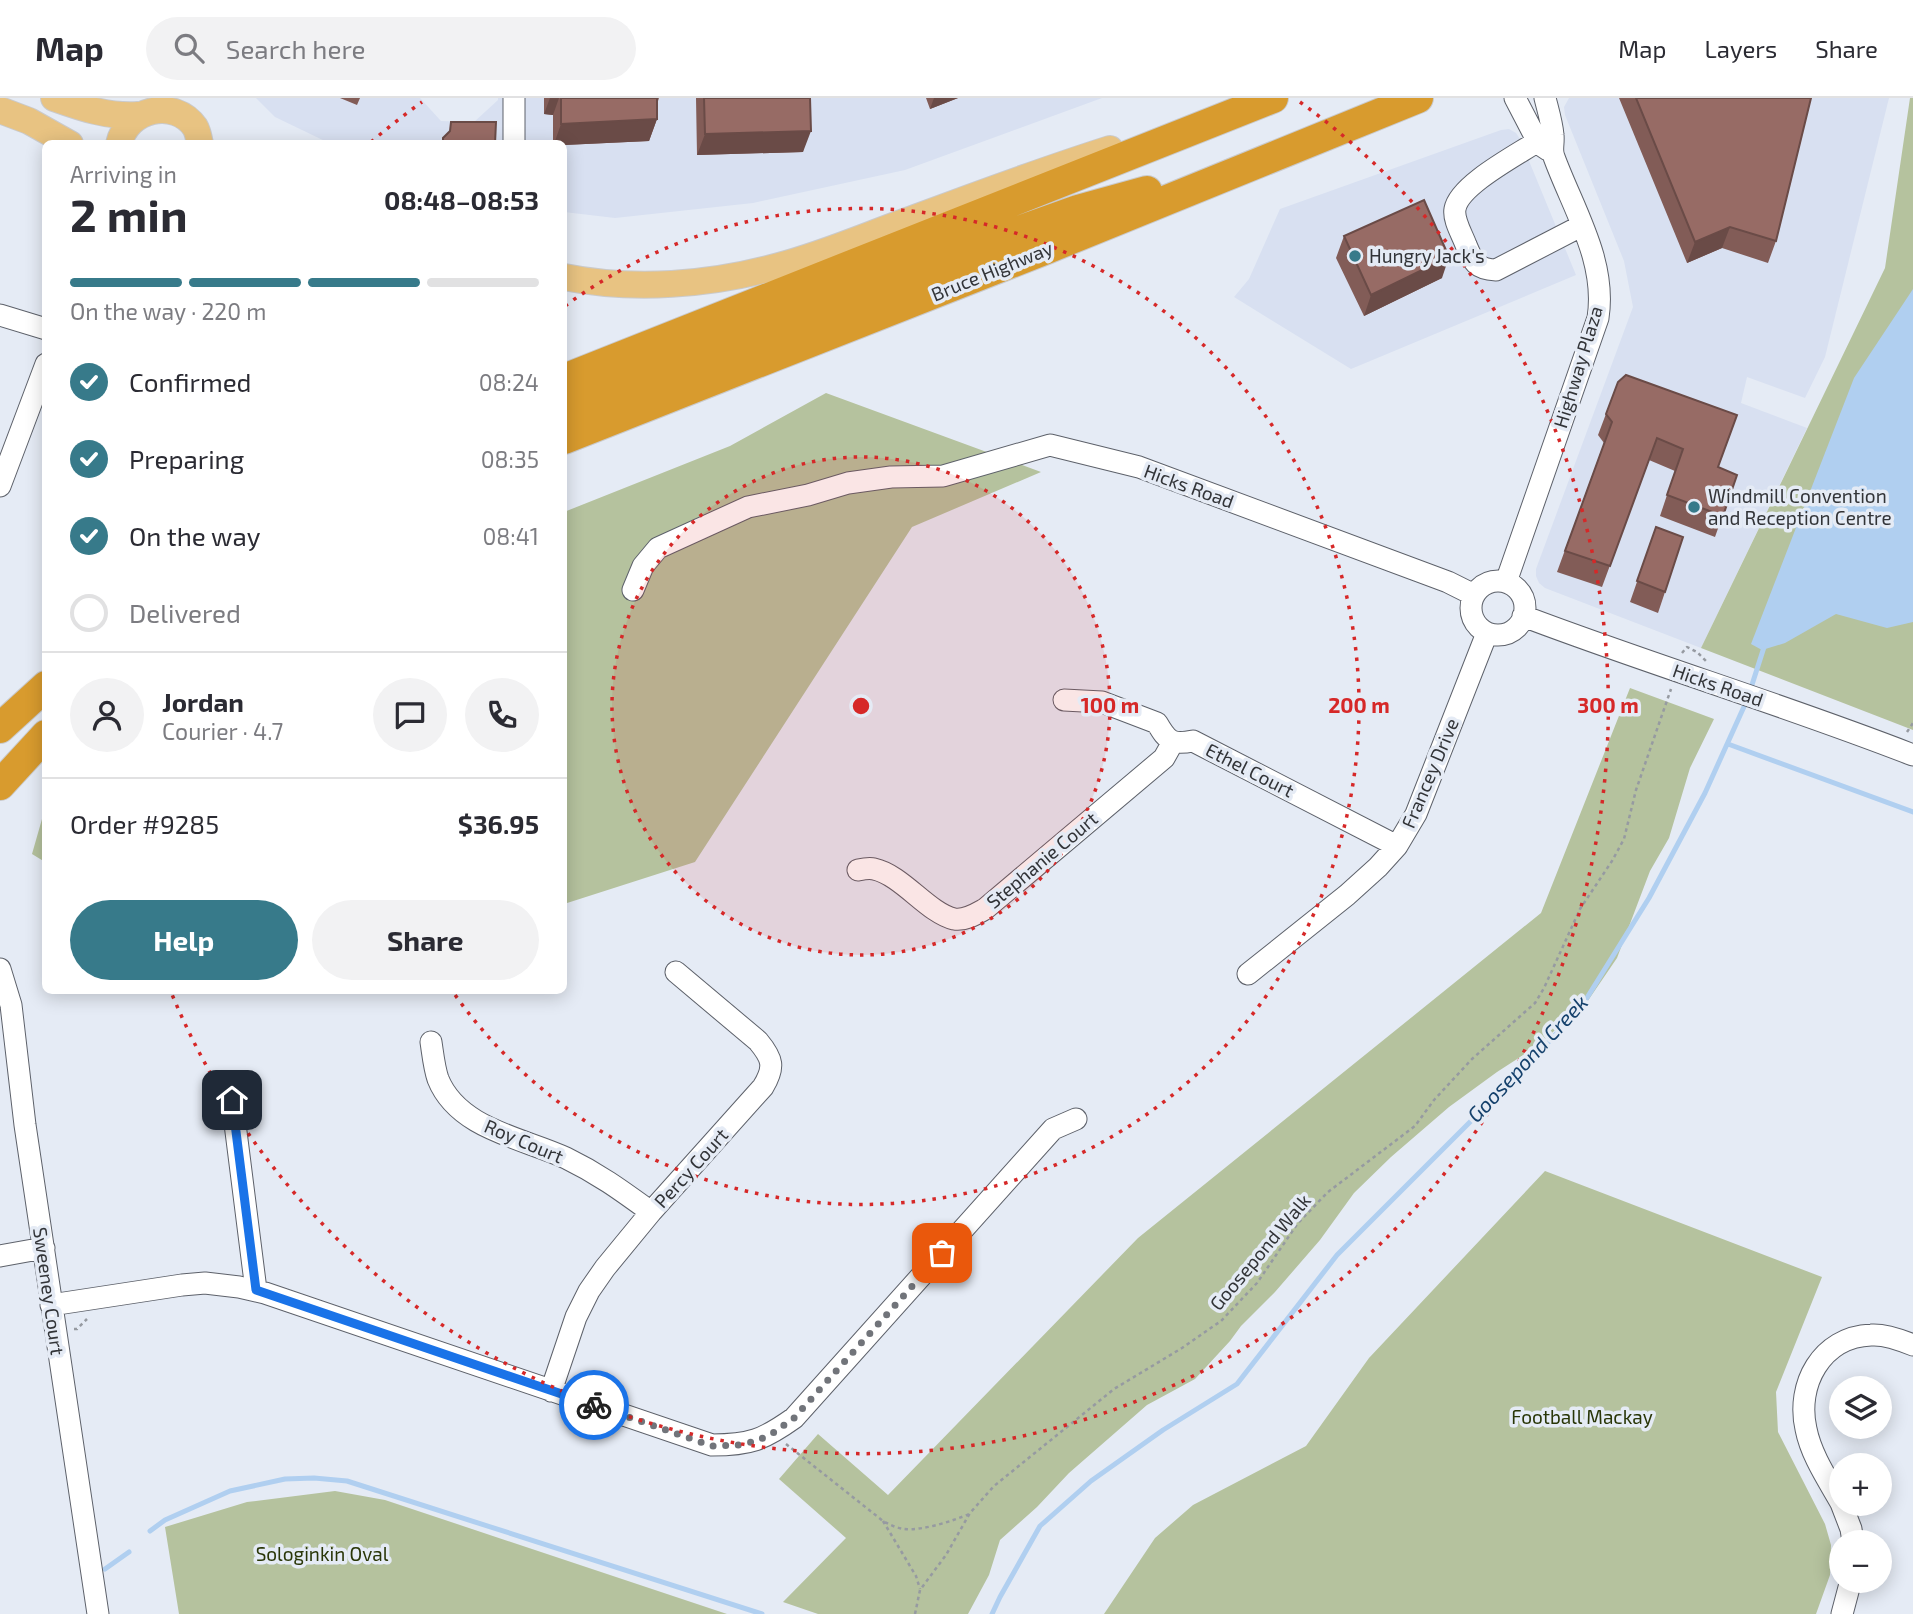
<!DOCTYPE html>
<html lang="en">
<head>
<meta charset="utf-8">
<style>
  :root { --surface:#fff; --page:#f2f2f3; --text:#2b2b33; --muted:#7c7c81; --line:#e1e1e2; --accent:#377a8a }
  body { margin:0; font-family:"Exo 2",sans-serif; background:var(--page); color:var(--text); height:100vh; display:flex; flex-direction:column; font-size:26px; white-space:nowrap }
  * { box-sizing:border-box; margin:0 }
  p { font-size:23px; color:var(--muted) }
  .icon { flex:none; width:38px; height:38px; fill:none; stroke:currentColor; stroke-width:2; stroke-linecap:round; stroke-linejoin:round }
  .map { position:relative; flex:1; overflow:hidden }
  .details { position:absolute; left:42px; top:42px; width:525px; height:854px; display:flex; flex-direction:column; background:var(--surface); border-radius:10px; box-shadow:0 4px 18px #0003 }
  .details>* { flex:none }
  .fabs { position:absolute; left:1829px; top:1278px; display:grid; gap:14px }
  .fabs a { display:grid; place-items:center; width:63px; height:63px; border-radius:50%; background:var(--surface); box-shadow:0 4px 18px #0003; font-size:35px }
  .pin { position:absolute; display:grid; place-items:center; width:60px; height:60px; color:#fff; margin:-30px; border-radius:14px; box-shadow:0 4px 10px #0006 }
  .courier { position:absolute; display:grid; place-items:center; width:70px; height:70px; margin:-35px; border:5px solid #1a73e8; border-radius:50%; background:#fff; color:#222; box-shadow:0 2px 9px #0007 }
  .overview em { font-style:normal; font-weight:700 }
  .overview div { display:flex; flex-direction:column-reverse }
  .overview { display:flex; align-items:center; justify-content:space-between; height:119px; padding:0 28px }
  h1 { font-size:46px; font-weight:700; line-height:52px }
  .bar { display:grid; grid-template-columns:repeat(4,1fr); gap:10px 7px; align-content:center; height:84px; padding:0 28px }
  .bar i { height:9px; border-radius:5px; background:var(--line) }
  .bar .current { background:var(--accent) }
  .bar p { grid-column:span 4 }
  .line { display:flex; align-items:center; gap:18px; padding:0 28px; border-top:2px solid var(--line) }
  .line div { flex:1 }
  .round { display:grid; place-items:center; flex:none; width:74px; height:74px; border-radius:37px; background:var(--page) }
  ol { padding:0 28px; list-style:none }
  li { display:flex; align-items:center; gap:21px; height:77px }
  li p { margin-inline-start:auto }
  li .icon { padding:7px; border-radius:50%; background:var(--accent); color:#fff; stroke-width:4 }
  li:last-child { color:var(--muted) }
  li i { width:38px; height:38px; border:4px solid var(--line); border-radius:50% }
  .action { display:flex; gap:14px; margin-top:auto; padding:14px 28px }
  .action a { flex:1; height:80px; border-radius:42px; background:var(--accent); color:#fff; font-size:28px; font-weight:700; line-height:80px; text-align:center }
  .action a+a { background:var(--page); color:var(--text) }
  header { display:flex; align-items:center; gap:42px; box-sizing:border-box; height:98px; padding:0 35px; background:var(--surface); border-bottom:2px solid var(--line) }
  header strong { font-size:33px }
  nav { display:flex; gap:38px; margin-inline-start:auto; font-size:24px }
  .search { width:490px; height:63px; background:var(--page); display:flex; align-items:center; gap:18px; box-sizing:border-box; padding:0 24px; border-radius:38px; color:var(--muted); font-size:26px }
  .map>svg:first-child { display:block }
  .built { fill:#d8e0f1 }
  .green { fill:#b5c29e }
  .water { fill:#b0cff0 }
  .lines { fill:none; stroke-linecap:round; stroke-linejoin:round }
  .stream { stroke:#b0cff0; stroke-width:5 }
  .minor-casing { stroke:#5d616a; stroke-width:23 }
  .major-casing { stroke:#cacacb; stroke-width:28 }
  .highway-casing { stroke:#cacacb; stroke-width:32 }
  .path { stroke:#969aa1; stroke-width:2.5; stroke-dasharray:3.5 3.5; stroke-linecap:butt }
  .minor { stroke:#fff; stroke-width:21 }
  .major { stroke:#e8c382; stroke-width:26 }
  .highway { stroke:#d89b2e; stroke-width:30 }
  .wall { fill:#825c57 }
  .shaded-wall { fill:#6a4b47 }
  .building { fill:#976b65; stroke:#6a4b47; stroke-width:2 }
  .done { stroke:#71747a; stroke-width:7; stroke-dasharray:0 12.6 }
  .route { stroke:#1a73e8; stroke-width:9 }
  .ring { fill:none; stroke:#d62828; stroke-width:3.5; stroke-dasharray:3.5 7 }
  .poi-dot { fill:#377a8a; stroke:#e5ebf5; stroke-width:2.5 }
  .labels { text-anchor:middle; stroke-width:7; stroke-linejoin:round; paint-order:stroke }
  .poi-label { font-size:19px; fill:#323438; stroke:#e5ebf5; text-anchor:start }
  .street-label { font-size:19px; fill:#323438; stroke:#e5ebf5 }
  .park-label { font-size:19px; fill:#293607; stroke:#e5ebf5 }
  .water-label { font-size:21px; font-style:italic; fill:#15416c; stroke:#e5ebf5 }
  .centre { fill:#d62828; stroke:#e5ebf5; stroke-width:3.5 }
  .ring-label { font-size:21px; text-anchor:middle; font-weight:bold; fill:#d62828; stroke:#e5ebf5; stroke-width:7; stroke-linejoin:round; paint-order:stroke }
</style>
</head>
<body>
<header>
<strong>Map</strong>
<div class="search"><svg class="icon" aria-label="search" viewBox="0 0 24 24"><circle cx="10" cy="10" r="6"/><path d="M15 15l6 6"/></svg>Search here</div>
<nav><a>Map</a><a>Layers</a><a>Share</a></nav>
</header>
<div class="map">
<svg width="1913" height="1516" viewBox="0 0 1913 1516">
  <rect width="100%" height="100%" fill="#e5ebf5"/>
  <path class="built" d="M256,0H420L441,23L474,24L498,2V0H1102L905,72L753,105L615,120L564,114V46L329,45L275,19Z
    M1569,0H1889L1825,259L1805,300L1747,279L1741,305L1807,330L1701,550L1545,490L1539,485L1536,478V471L1633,209L1624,163L1565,17L1564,9Z
    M1509,31L1516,35L1520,41L1576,177L1351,271L1234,199L1249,181L1280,111L1501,32Z"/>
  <path class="green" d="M1910,0H1913V632L1701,550L1885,170Z
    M826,295L1041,374L912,429L695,764L564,806V414L730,348Z
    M1630,590L1714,621L1690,670L1669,740L1650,773L1617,860L1587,904L1537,948L1497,974L1449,1009L1391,1059L1354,1095L1320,1142L1275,1194L1241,1228L1230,1243L1195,1281L1147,1307L1069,1375L1037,1409L1000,1442L989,1477L968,1516H818L783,1504L846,1440L779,1381L818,1336L888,1397L1138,1140L1541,815Z
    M45,717V764L32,756L42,721Z
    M1545,1073L1822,1179L1776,1294L1778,1334L1825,1426L1831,1447L1830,1477L1816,1516H1104L1155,1440L1193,1407L1306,1348L1369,1260Z
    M335,1393L385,1402L727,1516H179L165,1429L247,1404Z"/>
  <path class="water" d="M1913,191V524L1887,530L1836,516L1785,545L1762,552L1751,546L1854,280Z"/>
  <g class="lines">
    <path class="stream" d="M1750,593L1765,546
      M1728,646L1913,714
      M150,1433L165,1422L230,1393L285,1381L314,1380L347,1383L762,1516
      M105,1471L129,1454
      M992,1516L1000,1499L1040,1428L1091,1383L1163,1332L1237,1286L1337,1157L1514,980L1580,911L1649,800L1705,695L1747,602"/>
    <g class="minor-casing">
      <path id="minor" d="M1515,0L1539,46L1548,52
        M514,43V0
        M1538,43C1517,57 1459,87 1455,111C1453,122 1462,136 1466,147C1473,164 1476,171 1496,172L1581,128
        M0,217L46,231
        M0,388L46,266
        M1471 510a27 27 0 1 1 54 0a27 27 0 1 1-54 0Z
        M1506,484L1598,220C1607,163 1573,111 1554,59C1551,52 1554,45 1553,37C1552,25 1548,12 1545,0
        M633,492L643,468L658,450L748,409L808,397L848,385L891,379L943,378L1050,347L1139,369L1448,484L1474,497
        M1523,518C1652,567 1785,607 1913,657
        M1064,602L1102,604L1157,625C1168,644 1172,647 1193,643L1397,748
        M858,772C863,771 870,770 874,771C902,777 928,815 954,821C965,823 976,816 985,811L1164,660L1173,644
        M0,871L11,907L25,1027L98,1516
        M1248,876L1347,797L1378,769L1397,748L1416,716L1487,535
        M431,944C433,957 434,969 438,981C458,1031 523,1040 566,1060C599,1076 622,1093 651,1114
        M232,1002L256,1192
        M0,1158L44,1150
        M51,1207L182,1187L205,1185L239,1189L265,1195L712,1347C750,1347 763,1342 794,1320L1053,1031L1076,1021
        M551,1293L576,1219L589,1193L605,1170L651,1114L763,989C775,969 773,961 758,943L676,874
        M1841,1405C1828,1382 1811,1357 1806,1331C1796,1287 1821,1239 1871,1237C1884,1236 1901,1242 1913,1247
        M1841,1405L1851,1431L1853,1444
        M1842,1516L1851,1482"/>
    </g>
    <g class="major-casing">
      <path id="major" d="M54,0C82,10 108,19 138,17
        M0,12L29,23L70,46
        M119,46C127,10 175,0 195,29C198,34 199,41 200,46
        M564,179C634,193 710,187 779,168C825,156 870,136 915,120C979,96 1044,72 1110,51"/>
    </g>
    <g class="highway-casing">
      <path id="highway" d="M564,281L1273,0
        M564,310L968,151L1078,112L1147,93
        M564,341L1044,152L1418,0
        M0,630L46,588
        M0,687L46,637"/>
    </g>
    <path class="path" d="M1682,555L1687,549L1697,554L1706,563
      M1907,634L1913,625
      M74,1231H77L87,1221
      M786,1346L883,1423C890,1427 897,1430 904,1431C922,1433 953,1423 969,1416
      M883,1423L916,1478L920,1491
      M915,1516L920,1492L946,1457L970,1415L994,1388L1114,1291L1182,1250L1221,1223L1257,1185L1298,1125L1328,1094L1415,1028L1434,1002L1472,961L1535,905L1544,890L1580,811L1612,763L1624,741L1636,692L1671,591"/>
    <use href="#minor" class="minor"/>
    <use href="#major" class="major"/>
    <use href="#highway" class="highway"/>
  </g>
  <path class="wall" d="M340,0H360L357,7Z
    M544,0H659L657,6V21L649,43L564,47V46H553V17L544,16Z
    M696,0H810L803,54L697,57Z
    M926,0H958L930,11Z
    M1619,0H1811L1776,143L1768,165L1722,150L1687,165Z
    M1344,138L1442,180L1364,218L1336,160Z
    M1618,284L1718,369L1737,377L1715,439L1660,418L1675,373L1649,362L1602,489L1557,474L1604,345L1598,337Z
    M1656,429L1665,494L1658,515L1630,504Z"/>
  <path class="shaded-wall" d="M550,0H559L553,17L544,16Z
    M934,0H958L930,11Z
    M657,21L649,43L564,47V46H554L561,26Z
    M811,33L803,54L697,57L705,36Z
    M1730,129L1722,150L1687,165L1695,144Z
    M1449,159L1442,180L1364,218L1371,197Z"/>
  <path class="building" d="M561,0H657V21L561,26Z
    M704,0H810L811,33L705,36Z
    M1636,0H1811L1776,143L1730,129L1695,144Z
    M451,24H496L495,46H443V40L450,33Z
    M1424,102L1449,159L1371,197L1344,138Z
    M1626,277L1737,317L1718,369L1737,377L1723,418L1667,397L1683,351L1657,340L1610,468L1565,453L1612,324L1606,316L1618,284Z
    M1656,429L1683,439L1665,494L1637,483Z"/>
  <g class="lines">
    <path class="done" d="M594,1307L712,1348L738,1347L757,1343L773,1335L794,1320L942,1155"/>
    <path class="route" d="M232,1002L256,1192L594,1307"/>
  </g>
  <circle cx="861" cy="608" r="249" fill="#d62828" fill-opacity=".12"/>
  <g class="ring">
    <circle cx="861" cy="608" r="249"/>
    <path d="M565 208A498 498 0 1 1 453 894"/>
    <path d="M371 44A747 747 0 0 1 422 4M1300 4A747 747 0 1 1 171 894"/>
  </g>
  <g class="poi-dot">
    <circle cx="1355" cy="158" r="7"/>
    <circle cx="1694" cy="409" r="7"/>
  </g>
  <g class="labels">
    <g class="poi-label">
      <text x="1369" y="165">Hungry Jack's</text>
      <text x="1708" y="405">Windmill Convention<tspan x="1708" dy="22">and Reception Centre</tspan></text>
    </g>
    <g class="street-label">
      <text transform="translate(992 173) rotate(-22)" y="7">Bruce Highway</text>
      <text transform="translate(1578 269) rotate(-73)" y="7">Highway Plaza</text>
      <text transform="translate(1189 388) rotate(20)" y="7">Hicks Road</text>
      <text transform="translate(1718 587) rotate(19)" y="7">Hicks Road</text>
      <text transform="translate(1250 672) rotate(27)" y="7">Ethel Court</text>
      <text transform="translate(1430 675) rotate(-67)" y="7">Francey Drive</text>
      <text transform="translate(1042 762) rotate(-40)" y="7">Stephanie Court</text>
      <text transform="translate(524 1043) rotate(23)" y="7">Roy Court</text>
      <text transform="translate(691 1070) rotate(-48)" y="7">Percy Court</text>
      <text transform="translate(1260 1154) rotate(-50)" y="7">Goosepond Walk</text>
      <text transform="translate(49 1193) rotate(82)" y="7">Sweeney Court</text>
    </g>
    <g class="park-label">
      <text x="1582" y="1326">Football Mackay</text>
      <text x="322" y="1463">Sologinkin Oval</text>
    </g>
    <g class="water-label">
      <text transform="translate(1528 961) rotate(-47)" y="7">Goosepond Creek</text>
    </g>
  </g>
  <circle cx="861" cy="608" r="10" class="centre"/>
  <g class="ring-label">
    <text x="1110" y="615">100 m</text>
    <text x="1359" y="615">200 m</text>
    <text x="1608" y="615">300 m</text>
  </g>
</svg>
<div class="fabs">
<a><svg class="icon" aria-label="layers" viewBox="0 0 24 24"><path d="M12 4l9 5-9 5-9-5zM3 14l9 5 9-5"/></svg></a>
<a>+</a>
<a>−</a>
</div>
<div class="pin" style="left:942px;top:1155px;background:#ea580c"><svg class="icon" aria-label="bag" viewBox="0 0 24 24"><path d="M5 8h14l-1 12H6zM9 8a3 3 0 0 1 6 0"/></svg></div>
<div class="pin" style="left:232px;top:1002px;background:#1f2937"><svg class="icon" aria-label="home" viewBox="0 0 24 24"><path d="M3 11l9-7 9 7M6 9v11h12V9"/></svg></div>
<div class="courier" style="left:594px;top:1307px"><svg class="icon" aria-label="bike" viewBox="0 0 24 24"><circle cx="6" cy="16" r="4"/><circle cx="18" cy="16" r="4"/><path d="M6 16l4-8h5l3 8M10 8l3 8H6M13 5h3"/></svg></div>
<section class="details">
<div class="overview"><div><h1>2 min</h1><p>Arriving in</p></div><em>08:48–08:53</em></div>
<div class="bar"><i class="current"></i><i class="current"></i><i class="current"></i><i></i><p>On the way · 220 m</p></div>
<ol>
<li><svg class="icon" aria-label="check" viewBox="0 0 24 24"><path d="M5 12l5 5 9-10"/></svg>Confirmed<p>08:24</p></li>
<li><svg class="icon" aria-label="check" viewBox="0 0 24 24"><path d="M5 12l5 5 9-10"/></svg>Preparing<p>08:35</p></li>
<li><svg class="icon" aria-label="check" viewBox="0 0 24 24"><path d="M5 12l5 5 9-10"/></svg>On the way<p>08:41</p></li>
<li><i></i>Delivered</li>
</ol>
<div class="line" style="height:126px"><a class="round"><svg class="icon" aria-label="person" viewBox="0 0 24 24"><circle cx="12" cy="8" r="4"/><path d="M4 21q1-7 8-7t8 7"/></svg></a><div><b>Jordan</b><p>Courier · 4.7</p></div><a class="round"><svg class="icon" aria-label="chat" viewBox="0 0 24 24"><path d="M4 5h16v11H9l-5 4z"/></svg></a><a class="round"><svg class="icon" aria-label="phone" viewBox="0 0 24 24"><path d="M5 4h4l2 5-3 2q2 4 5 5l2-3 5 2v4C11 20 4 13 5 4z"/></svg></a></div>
<div class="line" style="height:91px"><div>Order #9285</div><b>$36.95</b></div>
<div class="action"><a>Help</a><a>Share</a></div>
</section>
</div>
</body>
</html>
